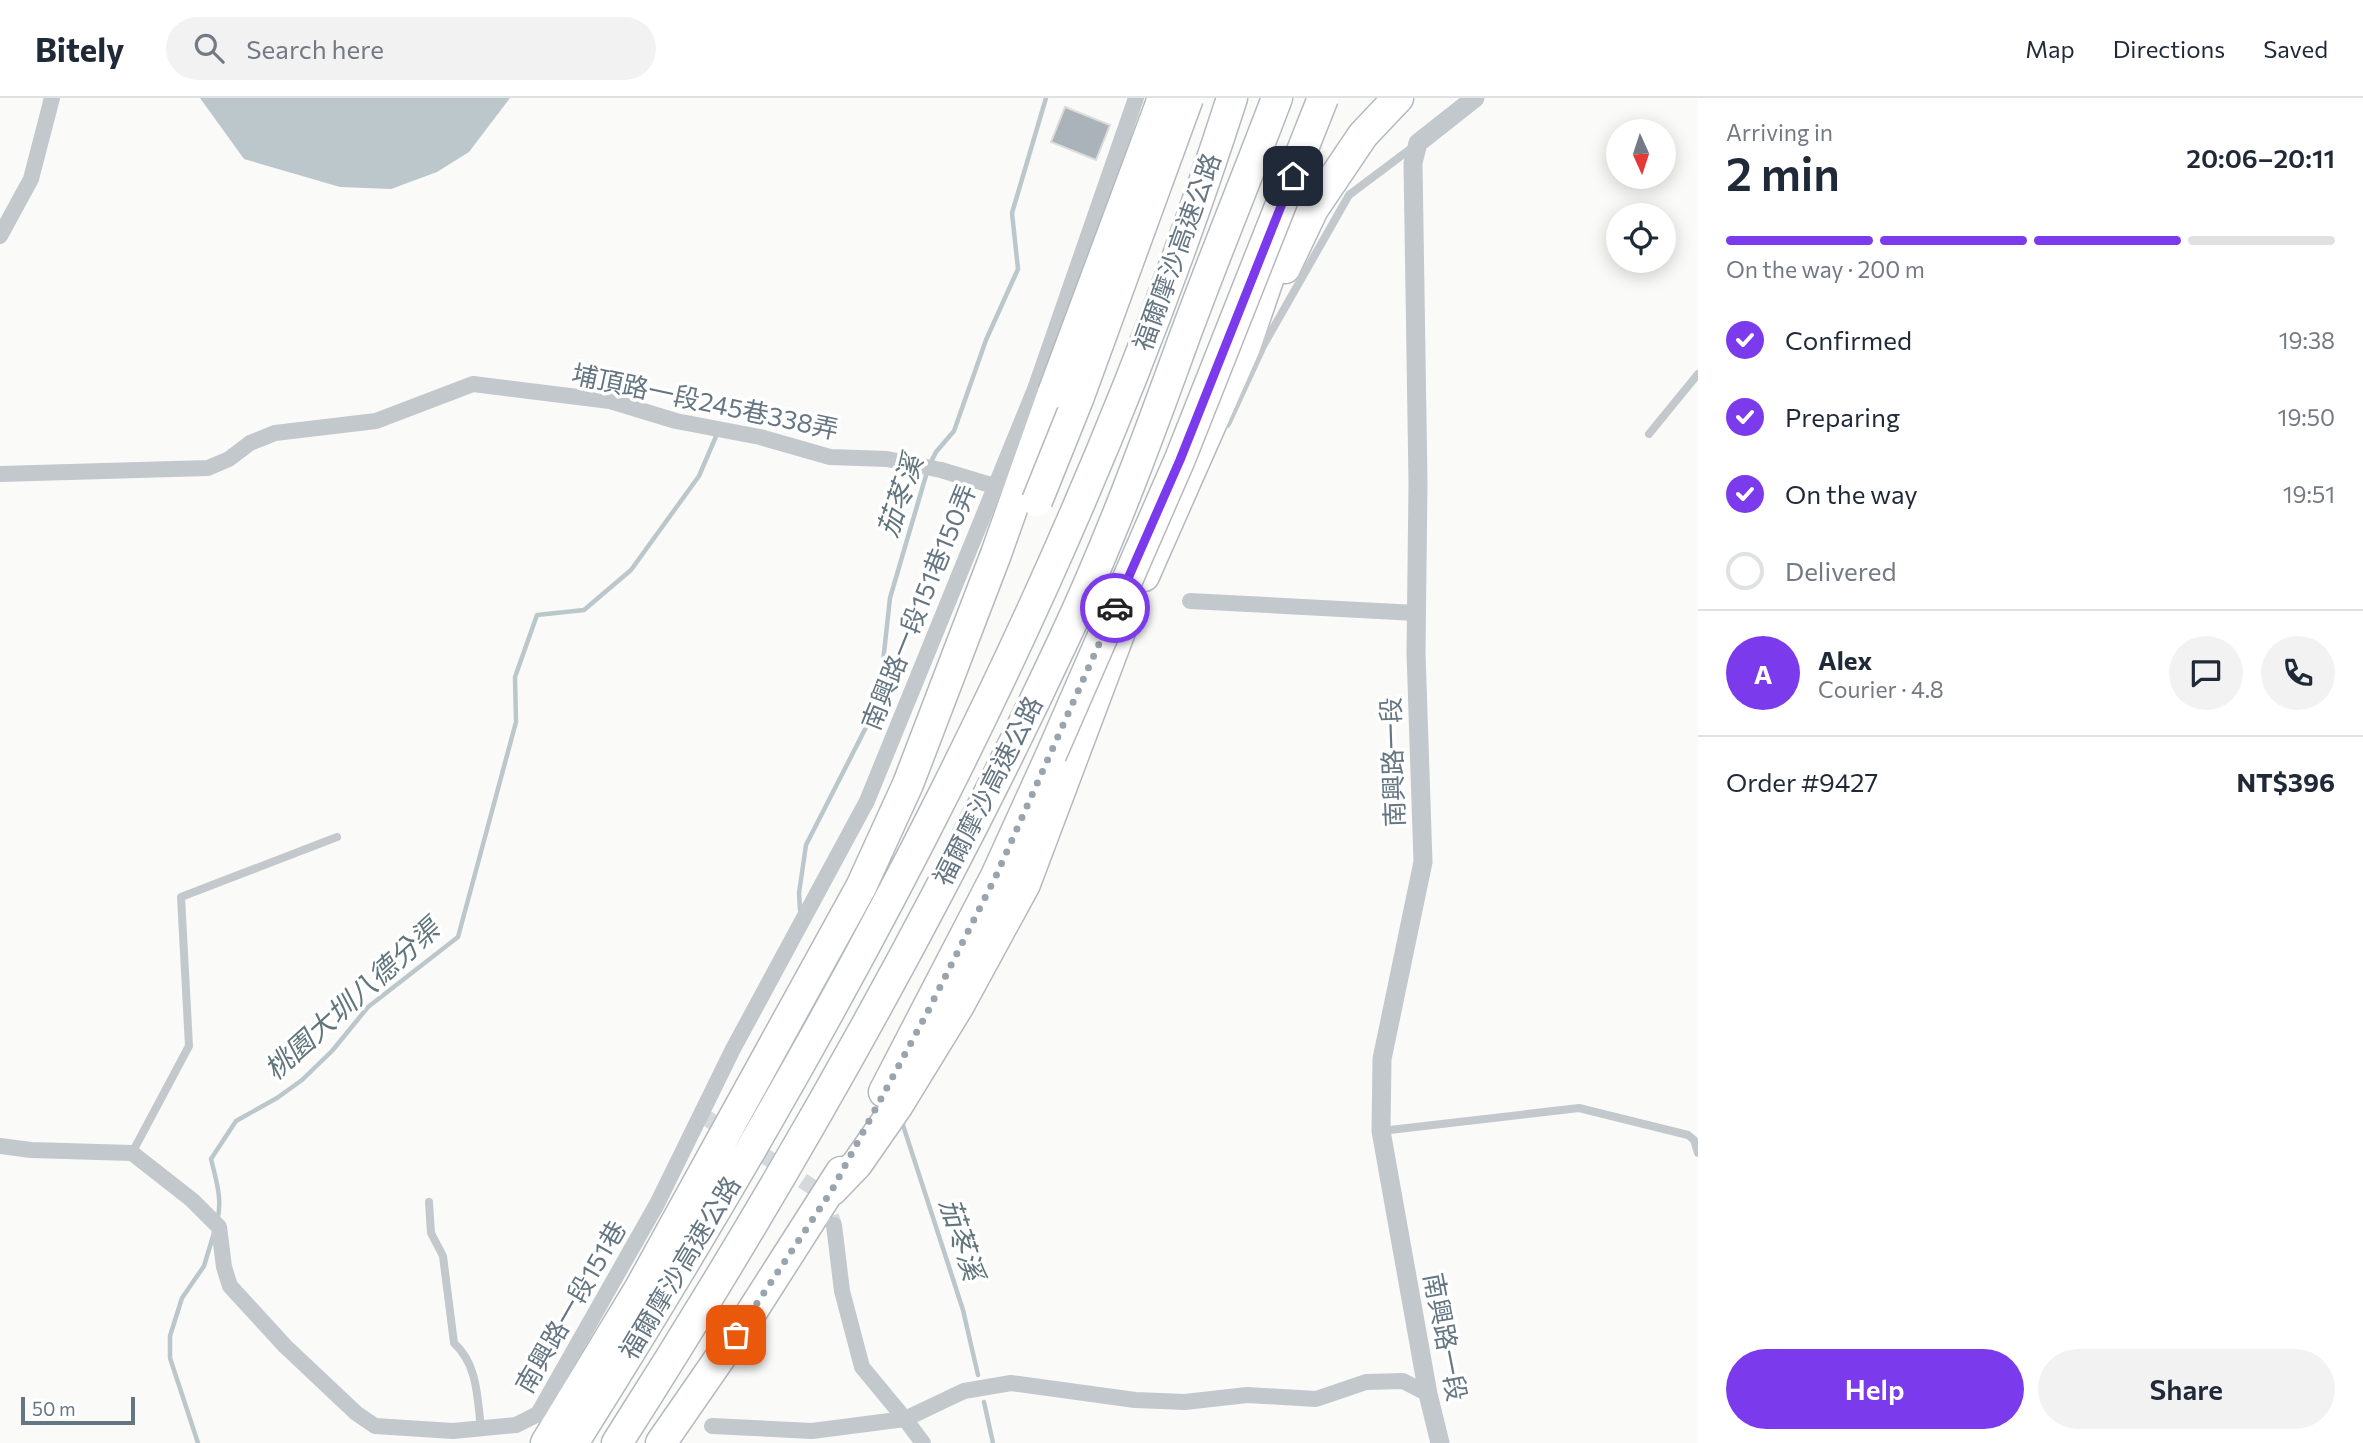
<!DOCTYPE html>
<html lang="en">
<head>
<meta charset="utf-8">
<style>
  :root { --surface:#fff; --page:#f2f2f3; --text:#1f2937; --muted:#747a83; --line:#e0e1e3; --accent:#7c3aed }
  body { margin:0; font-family:Commissioner,"Noto Sans TC",sans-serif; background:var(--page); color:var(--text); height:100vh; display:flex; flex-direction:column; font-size:26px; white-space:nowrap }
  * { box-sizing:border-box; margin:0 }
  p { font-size:23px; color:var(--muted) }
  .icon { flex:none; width:38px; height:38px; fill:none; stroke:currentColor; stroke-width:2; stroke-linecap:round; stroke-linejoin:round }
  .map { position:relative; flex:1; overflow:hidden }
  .details { display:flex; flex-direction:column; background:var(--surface); width:665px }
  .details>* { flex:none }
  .needle { width:46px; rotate:177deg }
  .controls { position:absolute; left:1606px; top:21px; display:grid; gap:14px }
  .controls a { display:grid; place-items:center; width:70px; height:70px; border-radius:50%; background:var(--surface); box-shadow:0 4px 18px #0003; font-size:35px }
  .scale { position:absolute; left:21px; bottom:18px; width:114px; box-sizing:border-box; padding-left:7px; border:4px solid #657683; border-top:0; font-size:19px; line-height:24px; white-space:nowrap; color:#657683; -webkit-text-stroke:5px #fff; paint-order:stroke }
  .pin { position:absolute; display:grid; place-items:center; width:60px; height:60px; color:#fff; margin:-30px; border-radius:14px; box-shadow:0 4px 10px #0006 }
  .courier { position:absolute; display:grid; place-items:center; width:70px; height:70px; margin:-35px; border:5px solid #7c3aed; border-radius:50%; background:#fff; color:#222; box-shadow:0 2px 9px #0007 }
  .head em { font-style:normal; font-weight:600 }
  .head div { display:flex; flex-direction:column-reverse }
  .head { display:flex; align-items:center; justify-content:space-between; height:119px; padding:0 28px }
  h1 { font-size:46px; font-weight:600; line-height:52px }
  .bar { display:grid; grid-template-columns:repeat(4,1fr); gap:10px 7px; align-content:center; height:84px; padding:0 28px }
  .bar i { height:9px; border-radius:5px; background:var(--line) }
  .bar .current { background:var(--accent) }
  .bar p { grid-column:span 4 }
  .line { display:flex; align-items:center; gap:18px; padding:0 28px; border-top:2px solid var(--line) }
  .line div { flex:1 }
  .round { display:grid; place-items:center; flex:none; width:74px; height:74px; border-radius:37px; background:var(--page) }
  ol { padding:0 28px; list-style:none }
  li { display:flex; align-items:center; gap:21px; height:77px }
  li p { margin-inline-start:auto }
  li .icon { padding:7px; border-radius:50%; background:var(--accent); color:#fff; stroke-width:4 }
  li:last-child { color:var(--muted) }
  li i { width:38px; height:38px; border:4px solid var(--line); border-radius:50% }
  .action { display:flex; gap:14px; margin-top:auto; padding:14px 28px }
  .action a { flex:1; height:80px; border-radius:42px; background:var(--accent); color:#fff; font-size:28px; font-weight:600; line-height:80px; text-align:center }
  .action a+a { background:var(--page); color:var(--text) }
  header { display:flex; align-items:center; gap:42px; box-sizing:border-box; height:98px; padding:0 35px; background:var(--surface); border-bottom:2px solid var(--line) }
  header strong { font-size:33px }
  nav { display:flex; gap:38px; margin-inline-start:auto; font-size:24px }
  .search { width:490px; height:63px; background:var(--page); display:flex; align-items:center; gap:18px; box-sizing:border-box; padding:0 24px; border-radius:38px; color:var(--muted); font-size:26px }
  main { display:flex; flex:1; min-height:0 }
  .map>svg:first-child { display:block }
  .water { fill:#bbc7cb }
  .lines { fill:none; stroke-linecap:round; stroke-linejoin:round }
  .stream { stroke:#bbc7cb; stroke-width:4.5 }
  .building { fill:#aab3b9; stroke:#dcdcda; stroke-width:2 }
  .minor-tunnel { stroke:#d5d9db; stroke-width:16; stroke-dasharray:16 8; stroke-linecap:butt }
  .motorway-casing { stroke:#b4b9bd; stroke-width:33 }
  .service { stroke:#c3c8cc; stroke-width:8 }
  .minor { stroke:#c3c8cc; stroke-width:16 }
  .tertiary { stroke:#c3c8cc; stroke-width:19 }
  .motorway { stroke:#fff; stroke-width:30 }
  .motorway-bridge-casing { stroke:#b4b9bd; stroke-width:33; stroke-linecap:butt }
  .motorway-bridge { stroke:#fff; stroke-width:30 }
  .done { stroke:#99a4ac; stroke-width:7; stroke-dasharray:0 12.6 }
  .route { stroke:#7c3aed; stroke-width:9 }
  .labels { text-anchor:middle; stroke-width:7; stroke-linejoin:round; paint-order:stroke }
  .street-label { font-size:26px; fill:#657683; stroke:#fff }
  .water-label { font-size:28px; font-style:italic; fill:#60757c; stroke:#fff }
</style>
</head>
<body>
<header>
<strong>Bitely</strong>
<div class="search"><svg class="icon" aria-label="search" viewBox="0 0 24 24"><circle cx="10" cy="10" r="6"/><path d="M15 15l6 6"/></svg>Search here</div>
<nav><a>Map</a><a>Directions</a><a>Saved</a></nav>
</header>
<main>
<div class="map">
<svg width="1698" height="1345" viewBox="0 0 1698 1345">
  <rect width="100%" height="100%" fill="#fafaf8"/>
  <path class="water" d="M200,0H510L469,54L437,74L391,91L340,89L244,61Z"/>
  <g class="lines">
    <path class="stream" d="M930,366L936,354L954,333L986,242L1018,171L1012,115L1046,0
      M800,812L799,795L806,747L884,594L883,564L890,500L927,374
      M901,1021L963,1212L978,1277
      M217,1123C223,1103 216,1081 211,1061L236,1023L277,1000L302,982L332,953L368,909L458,839L516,624L515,579L537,517L584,512L631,472L699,378L717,336
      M984,1304L993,1345
      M198,1345L170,1260V1238L182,1200L204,1168L214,1135"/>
  </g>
  <path class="building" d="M1065,9L1110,27L1096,62L1051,44Z"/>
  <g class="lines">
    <path class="minor-tunnel" d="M702,1017L823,1096L834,1127"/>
    <g class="motorway-casing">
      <path id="motorway" d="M1285,170L1313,111L1363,37L1398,0
        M1144,478L1245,249L1283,138
        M884,994L996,778L1051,657
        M832,1092L857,1066L898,1007L958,909L1025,786L1124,523
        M546,1345L640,1190L861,789L908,686L996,456L1053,295
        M573,1345C841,920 1078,480 1232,0
        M617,1345C782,1087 934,819 1064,541C1109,445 1146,345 1182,246C1212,164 1246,82 1277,0
        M661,1345L751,1215L841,1074"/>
    </g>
    <path class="service" d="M1227,326L1263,248L1349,97L1413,49
      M1649,336L1698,276
      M1381,1033L1579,1010L1688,1037L1694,1042L1698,1055
      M132,1055L189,948L181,799L337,739
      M429,1104L431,1135L443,1158L454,1245C478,1267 477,1299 481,1330"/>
    <path class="minor" d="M0,138L31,81L52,0
      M0,376L208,370L229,361L250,345L275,335L376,323L473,286L610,303L676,323L760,339L830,359L887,361L941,372L994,388
      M1190,503L1416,515
      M0,1048L31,1052L132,1055L192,1102L219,1129L224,1169L230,1188L285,1248L356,1315L375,1328L453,1333L516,1327L538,1316L657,1106L733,951L867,703L1035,291L1136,0
      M834,1127L842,1193L862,1269L905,1321L964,1293L1011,1285L1135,1302L1185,1304L1247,1297L1316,1301L1366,1284L1403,1283L1428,1296
      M712,1328L812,1333L905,1321L923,1345"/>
    <path class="tertiary" d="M1440,1345L1428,1296L1381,1033L1382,961L1423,764L1416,555L1418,385L1413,65L1418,45L1475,0"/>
    <use href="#motorway" class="motorway"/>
    <g class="motorway-bridge-casing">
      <path id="motorway-bridge" d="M1053,295L1163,0
        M1037,403L1078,301L1188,0
        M1051,657L1180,361L1323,0"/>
    </g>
    <use href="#motorway-bridge" class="motorway-bridge"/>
  </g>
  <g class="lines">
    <path class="done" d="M736,1237L832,1092L927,915L996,778L1115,510"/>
    <path class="route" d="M1115,510L1180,362L1293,78"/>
  </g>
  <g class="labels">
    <g class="street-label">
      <text transform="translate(1177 154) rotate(-70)" y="9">福爾摩沙高速公路</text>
      <text transform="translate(705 304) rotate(12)" y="9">埔頂路一段245巷338弄</text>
      <text transform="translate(919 509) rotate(-68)" y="9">南興路一段151巷150弄</text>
      <text transform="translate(1393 664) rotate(-92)" y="9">南興路一段</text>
      <text transform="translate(988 693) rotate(-63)" y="9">福爾摩沙高速公路</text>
      <text transform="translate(680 1170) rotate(-59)" y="9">福爾摩沙高速公路</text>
      <text transform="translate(571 1209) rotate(-60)" y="9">南興路一段151巷</text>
      <text transform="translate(1445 1239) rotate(79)" y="9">南興路一段</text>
    </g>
    <g class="water-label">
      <text transform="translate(900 398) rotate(-71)" y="10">茄苳溪</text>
      <text transform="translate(352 901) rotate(-42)" y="10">桃園大圳八德分渠</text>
      <text transform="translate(962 1141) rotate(72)" y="10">茄苳溪</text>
    </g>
  </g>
</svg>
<div class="controls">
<a><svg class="needle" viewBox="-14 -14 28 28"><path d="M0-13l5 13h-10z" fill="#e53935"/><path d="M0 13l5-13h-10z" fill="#747a83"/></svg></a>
<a><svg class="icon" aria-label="locate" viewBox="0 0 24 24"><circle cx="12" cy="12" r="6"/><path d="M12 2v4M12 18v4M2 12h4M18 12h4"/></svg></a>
</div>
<div class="scale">50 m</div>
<div class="pin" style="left:736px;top:1237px;background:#ea580c"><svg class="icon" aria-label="bag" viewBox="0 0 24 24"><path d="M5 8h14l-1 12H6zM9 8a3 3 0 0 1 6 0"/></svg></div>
<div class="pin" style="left:1293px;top:78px;background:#1f2937"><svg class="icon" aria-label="home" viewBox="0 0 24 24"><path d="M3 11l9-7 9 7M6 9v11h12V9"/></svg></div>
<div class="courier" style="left:1115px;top:510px"><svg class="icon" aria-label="car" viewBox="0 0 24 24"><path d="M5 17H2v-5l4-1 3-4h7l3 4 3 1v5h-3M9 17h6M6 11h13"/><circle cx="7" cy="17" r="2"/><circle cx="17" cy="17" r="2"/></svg></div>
</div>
<section class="details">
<div class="head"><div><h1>2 min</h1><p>Arriving in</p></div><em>20:06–20:11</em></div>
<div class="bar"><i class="current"></i><i class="current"></i><i class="current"></i><i></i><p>On the way · 200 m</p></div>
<ol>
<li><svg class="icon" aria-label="check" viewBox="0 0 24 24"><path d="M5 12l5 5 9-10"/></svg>Confirmed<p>19:38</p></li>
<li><svg class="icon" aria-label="check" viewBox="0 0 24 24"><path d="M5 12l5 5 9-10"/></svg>Preparing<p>19:50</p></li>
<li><svg class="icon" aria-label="check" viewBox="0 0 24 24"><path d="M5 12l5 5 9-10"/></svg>On the way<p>19:51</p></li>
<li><i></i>Delivered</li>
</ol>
<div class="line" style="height:126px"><b class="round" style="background:var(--accent);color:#fff">A</b><div><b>Alex</b><p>Courier · 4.8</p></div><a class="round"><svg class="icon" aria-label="chat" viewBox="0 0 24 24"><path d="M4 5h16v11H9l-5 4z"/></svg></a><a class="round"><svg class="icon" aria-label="phone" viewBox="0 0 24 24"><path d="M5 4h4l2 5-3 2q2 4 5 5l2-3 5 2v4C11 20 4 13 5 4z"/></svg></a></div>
<div class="line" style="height:91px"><div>Order #9427</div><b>NT$396</b></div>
<div class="action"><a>Help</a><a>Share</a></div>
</section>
</main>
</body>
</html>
